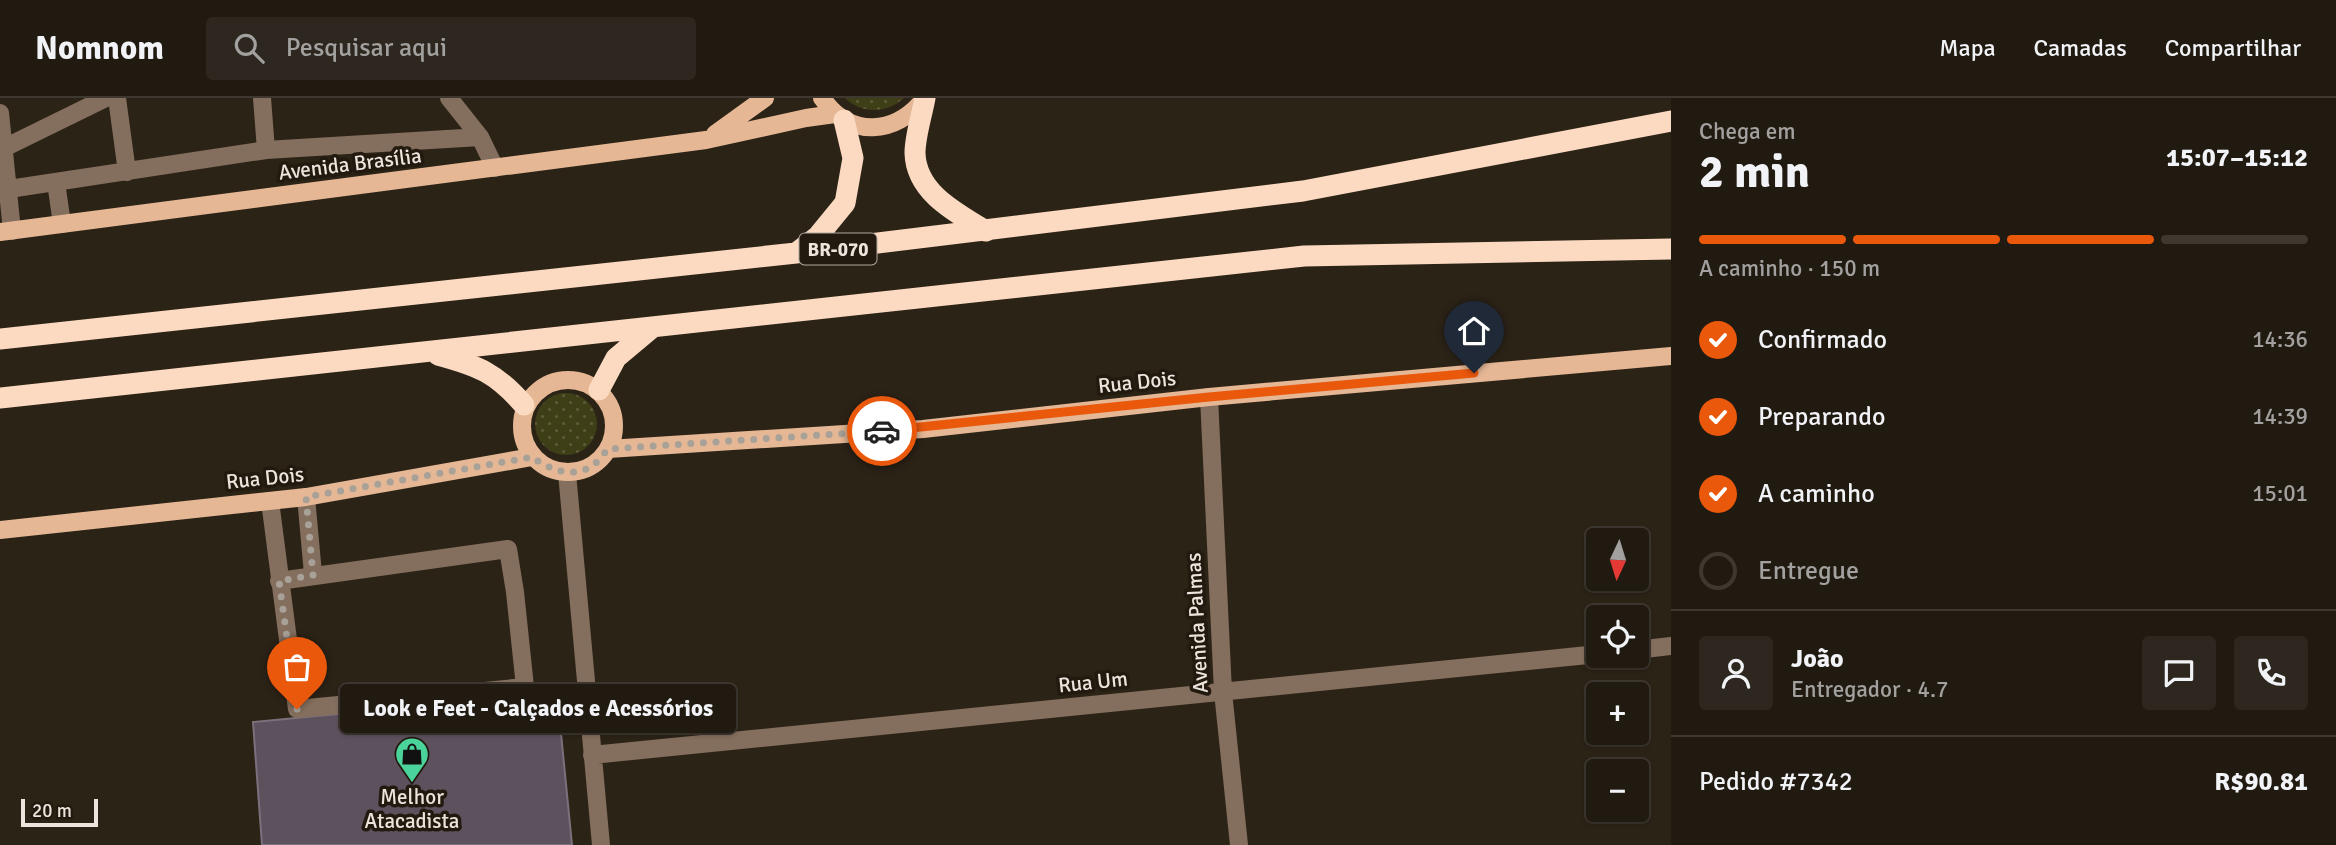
<!DOCTYPE html>
<html lang="pt">
<head>
<meta charset="utf-8">
<style>
  :root { --surface:#211a11; --page:#2d271f; --text:#f1f3f6; --muted:#a2a19f; --line:#3e3831; --accent:#ea580c }
  body { margin:0; font-family:Signika,sans-serif; background:var(--page); color:var(--text); height:100vh; display:flex; flex-direction:column; font-size:26px; white-space:nowrap }
  * { box-sizing:border-box; margin:0 }
  p { font-size:23px; color:var(--muted) }
  .icon { flex:none; width:38px; height:38px; fill:none; stroke:currentColor; stroke-width:2; stroke-linecap:round; stroke-linejoin:round }
  .map { position:relative; flex:1; overflow:hidden }
  .sheet { display:flex; flex-direction:column; background:var(--surface); width:665px }
  .sheet>* { flex:none }
  .needle { width:46px; rotate:184deg }
  .tools { position:absolute; left:1586px; top:430px; display:grid; gap:14px }
  .tools a { display:grid; place-items:center; width:63px; height:63px; border-radius:7px; background:var(--surface); box-shadow:0 2px 5px #0004,0 0 0 2px var(--line); font-size:35px }
  .scale { position:absolute; left:21px; bottom:18px; width:77px; box-sizing:border-box; padding-left:7px; border:4px solid #ebe5dd; border-top:0; font-size:19px; line-height:24px; white-space:nowrap; color:#ebe5dd; -webkit-text-stroke:5px #221a0e; paint-order:stroke }
  .pin { position:absolute; display:grid; place-items:center; width:60px; height:60px; color:#fff; margin:-72px -30px; border-radius:50% 50% 50% 0; rotate:-45deg; box-shadow:0 0 7px #0007 }
  .pin .icon { rotate:45deg }
  .courier { position:absolute; display:grid; place-items:center; width:70px; height:70px; margin:-35px; border:5px solid #ea580c; border-radius:50%; background:#fff; color:#222; box-shadow:0 2px 9px #0007 }
  .bubble { position:absolute; height:49px; border-radius:7px; background:var(--surface); box-shadow:0 2px 5px #0004,0 0 0 2px var(--line); font-size:23px; font-weight:700; line-height:49px; text-align:center }
  .summary em { font-style:normal; font-weight:700 }
  .summary div { display:flex; flex-direction:column-reverse }
  .summary { display:flex; align-items:center; justify-content:space-between; height:119px; padding:0 28px }
  h1 { font-size:46px; font-weight:700; line-height:52px }
  .bar { display:grid; grid-template-columns:repeat(4,1fr); gap:10px 7px; align-content:center; height:84px; padding:0 28px }
  .bar i { height:9px; border-radius:5px; background:var(--line) }
  .bar .selected { background:var(--accent) }
  .bar p { grid-column:span 4 }
  .line { display:flex; align-items:center; gap:18px; padding:0 28px; border-top:2px solid var(--line) }
  .line div { flex:1 }
  .round { display:grid; place-items:center; flex:none; width:74px; height:74px; border-radius:7px; background:var(--page) }
  ol { padding:0 28px; list-style:none }
  li { display:flex; align-items:center; gap:21px; height:77px }
  li p { margin-inline-start:auto }
  li .icon { padding:7px; border-radius:50%; background:var(--accent); color:#fff; stroke-width:4 }
  li:last-child { color:var(--muted) }
  li i { width:38px; height:38px; border:4px solid var(--line); border-radius:50% }
  header { display:flex; align-items:center; gap:42px; box-sizing:border-box; height:98px; padding:0 35px; background:var(--surface); border-bottom:2px solid var(--line) }
  header strong { font-size:33px }
  nav { display:flex; gap:38px; margin-inline-start:auto; font-size:24px }
  .search { width:490px; height:63px; background:var(--page); display:flex; align-items:center; gap:18px; box-sizing:border-box; padding:0 24px; border-radius:7px; color:var(--muted); font-size:26px }
  main { display:flex; flex:1; min-height:0 }
  .map>svg:first-child { display:block }
  .grass { fill:url(#grass-dots) }
  .building { fill:#5d515e; stroke:#7c707c; stroke-width:2 }
  .lines { fill:none; stroke-linecap:round; stroke-linejoin:round }
  .minor { stroke:#846e5d; stroke-width:18 }
  .major { stroke:#e5b795; stroke-width:18 }
  .highway { stroke:#fbdac1; stroke-width:21 }
  .done { stroke:#a8a198; stroke-width:7; stroke-dasharray:0 12.6 }
  .route { stroke:#ea580c; stroke-width:9 }
  .labels { text-anchor:middle; stroke-width:7; stroke-linejoin:round; paint-order:stroke }
  .shield { fill:#221a0e; stroke:#afa89f; stroke-width:2 }
  .shield-label { font-size:19px; font-weight:bold; fill:#ebe5dd }
  .street-label { font-size:21px; fill:#ebe5dd; stroke:#221a0e }
  .poi-label { font-size:21px; fill:#ebe5dd; stroke:#221a0e }
</style>
</head>
<body>
<header>
<strong>Nomnom</strong>
<div class="search"><svg class="icon" aria-label="search" viewBox="0 0 24 24"><circle cx="10" cy="10" r="6"/><path d="M15 15l6 6"/></svg>Pesquisar aqui</div>
<nav><a>Mapa</a><a>Camadas</a><a>Compartilhar</a></nav>
</header>
<main>
<div class="map">
<svg width="1671" height="747" viewBox="0 0 1671 747">
  <defs>
    <pattern id="grass-dots" width="8" height="8" patternUnits="userSpaceOnUse" patternTransform="scale(1.75)"><rect width="8" height="8" fill="#3e3f17"/><path d="M2 2h.1M6 6h.1" fill="none" stroke="#5a5b38" stroke-width="1.8" stroke-linecap="round"/></pattern>
  </defs>
  <rect width="100%" height="100%" fill="#2c2317"/>
  <path class="grass" d="M845,0H904C887,16 861,16 845,0Z
    M535 326a31 31 0 1 1 62 0a31 31 0 1 1-62 0Z"/>
  <path class="building" d="M557,595L572,747H262L253,624Z"/>
  <g class="lines">
    <path class="minor" d="M117,0L127,74
      M449,0L480,39L495,70
      M0,15L12,133
      M4,50L106,0
      M266,52L480,39
      M56,84L62,126
      M9,91L266,52L262,0
      M1209,299L1223,594L1239,747
      M567,375L601,747
      M306,399L313,476
      M270,403L297,611L525,589L515,494L508,451L279,483
      M1636,552L1671,548
      M592,657L1598,556"/>
    <path class="major" d="M822,0C850,41 896,37 925,0
      M715,36L765,0
      M0,134L706,42L806,20L835,16
      M522 328a46 46 0 1 1 92 0a46 46 0 1 1-92 0Z
      M608,351L923,331L1209,299L1671,258
      M0,432L306,399L532,359"/>
    <path class="highway" d="M925,0C922,17 915,38 915,55C916,95 957,115 986,133
      M796,155L818,138L845,105L853,60L844,22
      M0,241L796,155L1303,93L1671,23
      M438,257C479,268 496,275 524,307
      M599,292L616,260L653,229
      M0,300L1304,158L1671,151"/>
  </g>
  <g class="lines">
    <path class="done" d="M297,611L279,483L313,477L306,399L532,359C549,371 571,381 592,368C598,364 603,356 608,351L882,333"/>
    <path class="route" d="M882,333L1209,299L1474,275"/>
  </g>
  <defs>
    <g id="shop-pin" transform="scale(1.75)"><path d="M0 17L-7.5 6A9.5 9.5 0 1 1 7.5 6Z" fill="#4ad49c" stroke="#221a0e"/><path d="M-5-2.5h2.3a2.7 3.5 0 0 1 5.4 0H5L5.5 6h-11ZM-1.5-2.5h3a1.5 2.3 0 0 0-3 0Z" fill="#111"/></g>
  </defs>
  <g fill-rule="evenodd">
    <use href="#shop-pin" x="412" y="656"/>
  </g>
  <g class="labels">
    <rect class="shield" x="799.5" y="135.5" width="77" height="31" rx="5"/>
    <g class="shield-label">
      <text x="838" y="158">BR-070</text>
    </g>
    <g class="street-label">
      <text transform="translate(350 66) rotate(-7)" y="7">Avenida Brasília</text>
      <text transform="translate(1137 284) rotate(-6)" y="7">Rua Dois</text>
      <text transform="translate(265 380) rotate(-6)" y="7">Rua Dois</text>
      <text transform="translate(1197 525) rotate(-93)" y="7">Avenida Palmas</text>
      <text transform="translate(1093 584) rotate(-6)" y="7">Rua Um</text>
    </g>
    <g class="poi-label">
      <text x="412" y="706">Melhor<tspan x="412" dy="24">Atacadista</tspan></text>
    </g>
  </g>
</svg>
<div class="tools">
<a><svg class="needle" viewBox="-14 -14 28 28"><path d="M0-13l5 13h-10z" fill="#e53935"/><path d="M0 13l5-13h-10z" fill="#a2a19f"/></svg></a>
<a><svg class="icon" aria-label="locate" viewBox="0 0 24 24"><circle cx="12" cy="12" r="6"/><path d="M12 2v4M12 18v4M2 12h4M18 12h4"/></svg></a>
<a>+</a>
<a>−</a>
</div>
<div class="scale">20 m</div>
<div class="pin" style="left:297px;top:611px;background:#ea580c"><svg class="icon" aria-label="bag" viewBox="0 0 24 24"><path d="M5 8h14l-1 12H6zM9 8a3 3 0 0 1 6 0"/></svg></div>
<div class="pin" style="left:1474px;top:275px;background:#1f2937"><svg class="icon" aria-label="home" viewBox="0 0 24 24"><path d="M3 11l9-7 9 7M6 9v11h12V9"/></svg></div>
<div class="courier" style="left:882px;top:333px"><svg class="icon" aria-label="car" viewBox="0 0 24 24"><path d="M5 17H2v-5l4-1 3-4h7l3 4 3 1v5h-3M9 17h6M6 11h13"/><circle cx="7" cy="17" r="2"/><circle cx="17" cy="17" r="2"/></svg></div>
<div class="bubble" style="left:340px;top:586px;width:396px">Look e Feet - Calçados e Acessórios</div>
</div>
<section class="sheet">
<div class="summary"><div><h1>2 min</h1><p>Chega em</p></div><em>15:07–15:12</em></div>
<div class="bar"><i class="selected"></i><i class="selected"></i><i class="selected"></i><i></i><p>A caminho · 150 m</p></div>
<ol>
<li><svg class="icon" aria-label="check" viewBox="0 0 24 24"><path d="M5 12l5 5 9-10"/></svg>Confirmado<p>14:36</p></li>
<li><svg class="icon" aria-label="check" viewBox="0 0 24 24"><path d="M5 12l5 5 9-10"/></svg>Preparando<p>14:39</p></li>
<li><svg class="icon" aria-label="check" viewBox="0 0 24 24"><path d="M5 12l5 5 9-10"/></svg>A caminho<p>15:01</p></li>
<li><i></i>Entregue</li>
</ol>
<div class="line" style="height:126px"><a class="round"><svg class="icon" aria-label="person" viewBox="0 0 24 24"><circle cx="12" cy="8" r="4"/><path d="M4 21q1-7 8-7t8 7"/></svg></a><div><b>João</b><p>Entregador · 4.7</p></div><a class="round"><svg class="icon" aria-label="chat" viewBox="0 0 24 24"><path d="M4 5h16v11H9l-5 4z"/></svg></a><a class="round"><svg class="icon" aria-label="phone" viewBox="0 0 24 24"><path d="M5 4h4l2 5-3 2q2 4 5 5l2-3 5 2v4C11 20 4 13 5 4z"/></svg></a></div>
<div class="line" style="height:91px"><div>Pedido #7342</div><b>R$90.81</b></div>
</section>
</main>
</body>
</html>
